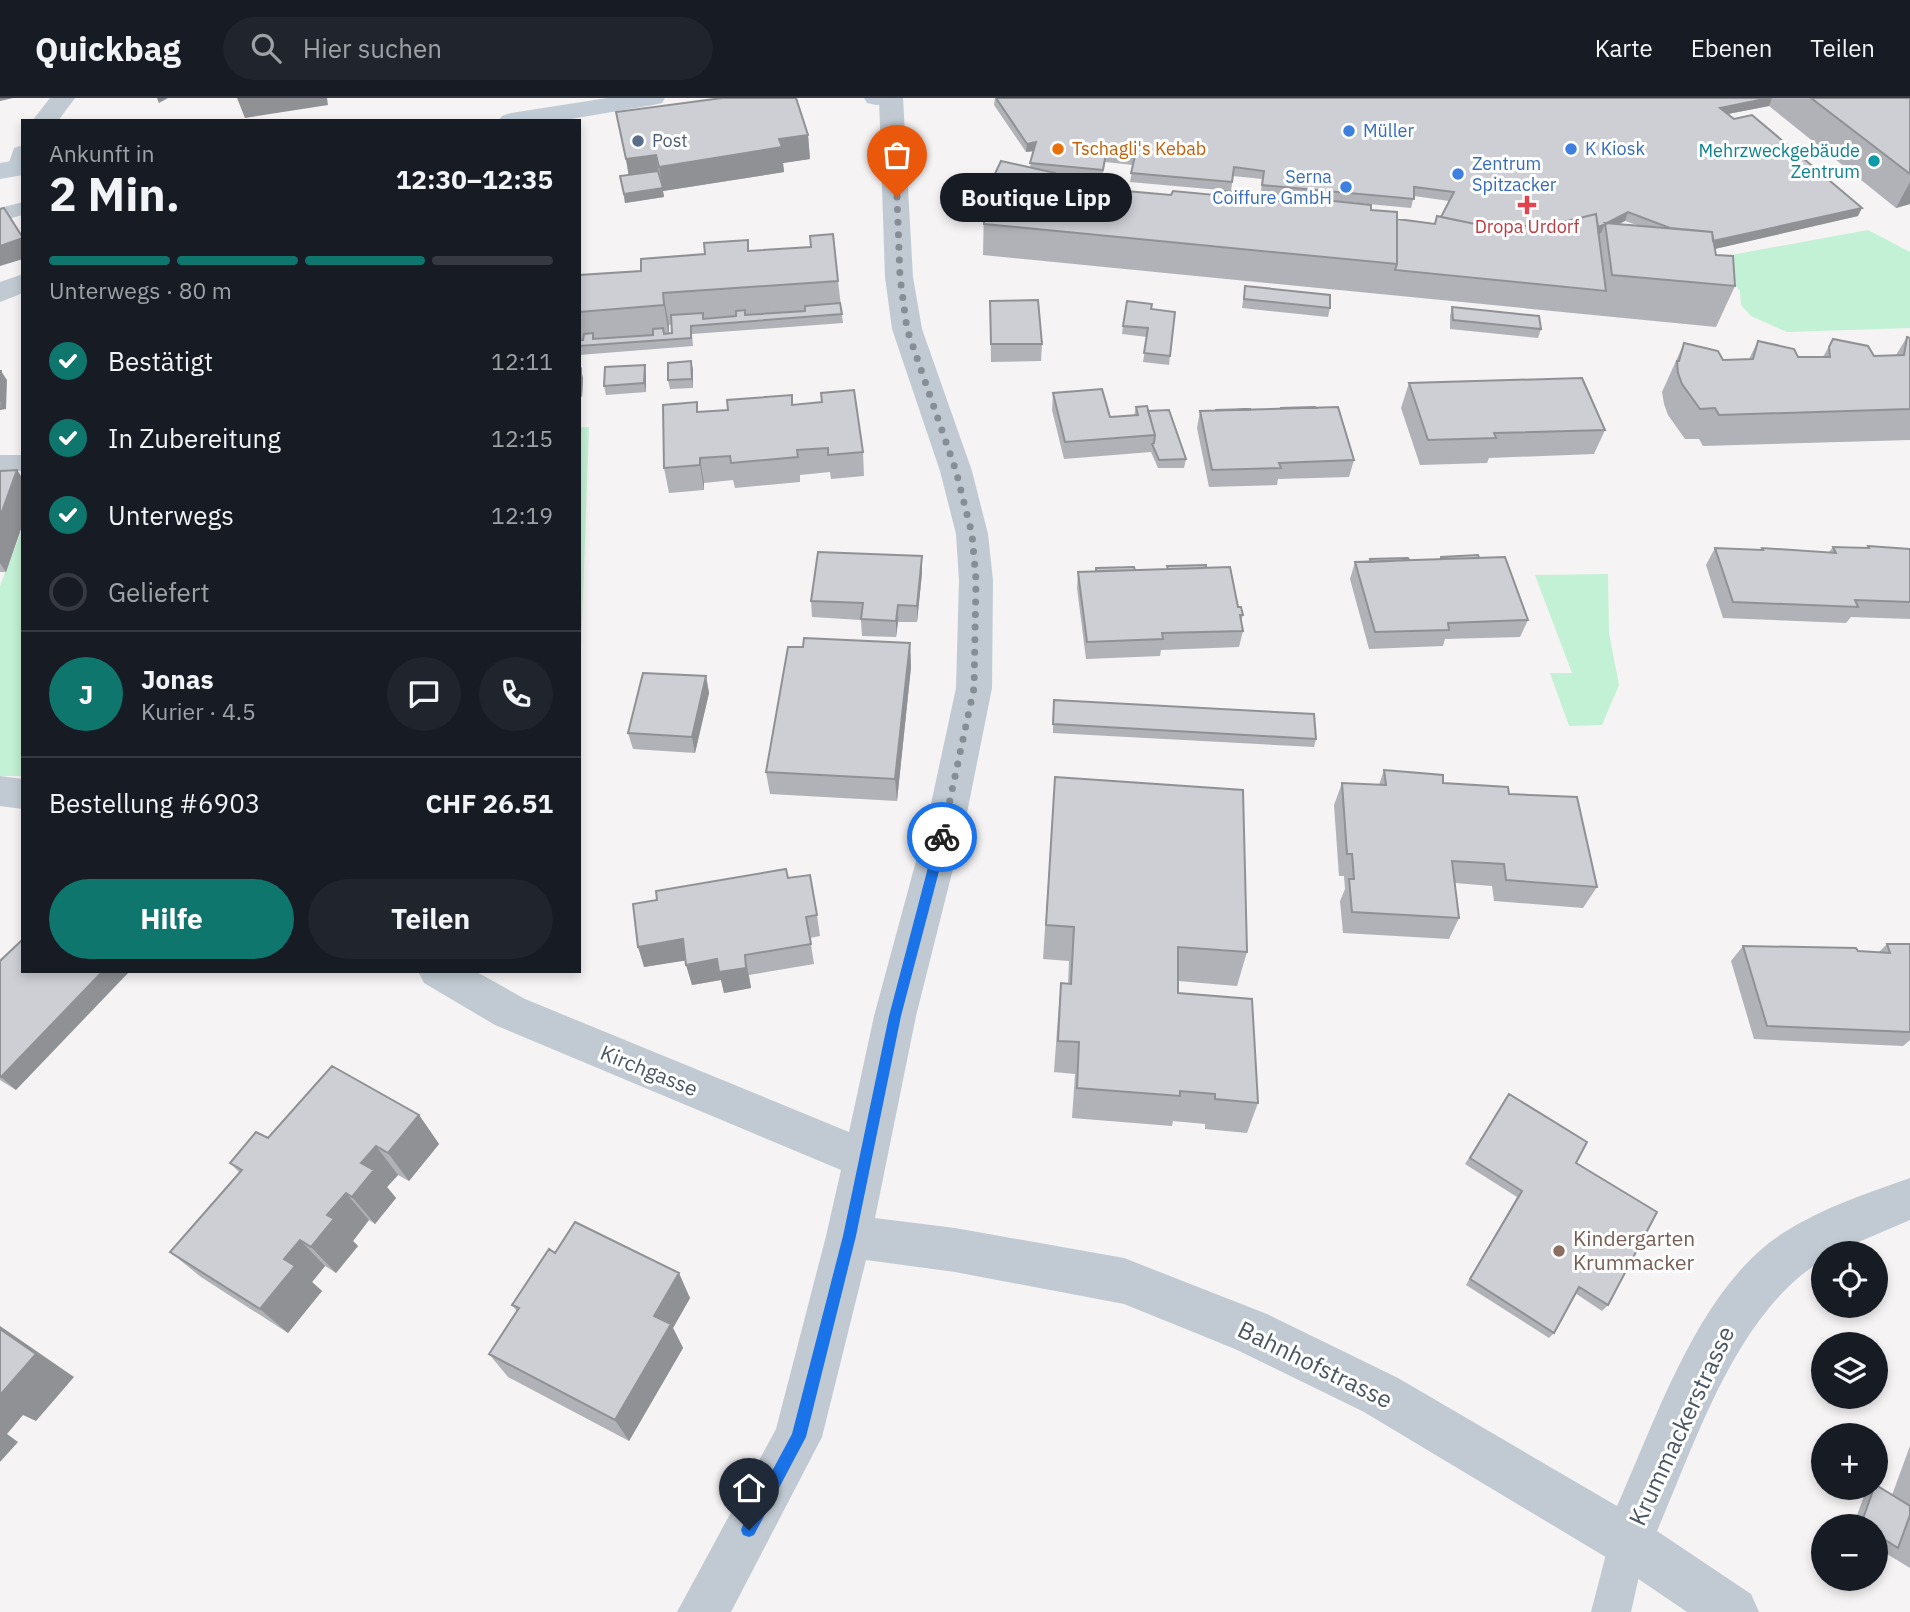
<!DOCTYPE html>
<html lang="de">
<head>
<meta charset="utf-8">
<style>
  :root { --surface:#171b24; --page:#20242c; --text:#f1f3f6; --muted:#9ea1a6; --line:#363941; --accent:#0f766e }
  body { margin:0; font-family:"IBM Plex Sans",sans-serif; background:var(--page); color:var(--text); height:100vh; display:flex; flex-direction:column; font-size:26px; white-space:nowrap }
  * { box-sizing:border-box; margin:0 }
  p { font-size:23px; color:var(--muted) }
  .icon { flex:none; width:38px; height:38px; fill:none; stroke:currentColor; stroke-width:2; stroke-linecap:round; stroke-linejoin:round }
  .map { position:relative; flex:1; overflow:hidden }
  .details { position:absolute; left:21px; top:21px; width:560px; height:854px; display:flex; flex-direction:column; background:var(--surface); border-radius:0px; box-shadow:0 4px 10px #0003 }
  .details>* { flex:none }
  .fabs { position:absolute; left:1811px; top:1143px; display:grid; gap:14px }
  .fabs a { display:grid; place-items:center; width:77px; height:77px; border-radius:50%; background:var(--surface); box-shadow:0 4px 10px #0003; font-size:35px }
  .pin { position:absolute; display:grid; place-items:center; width:60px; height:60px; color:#fff; margin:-72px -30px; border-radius:50% 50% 50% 0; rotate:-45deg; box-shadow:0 0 7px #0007 }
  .pin .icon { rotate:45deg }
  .courier { position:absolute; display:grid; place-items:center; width:70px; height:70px; margin:-35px; border:5px solid #1a73e8; border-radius:50%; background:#fff; color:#222; box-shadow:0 2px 9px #0007 }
  .bubble { position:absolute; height:49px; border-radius:24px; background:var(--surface); box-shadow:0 4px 10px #0003; font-size:23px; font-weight:800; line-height:49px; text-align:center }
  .headline em { font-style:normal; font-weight:800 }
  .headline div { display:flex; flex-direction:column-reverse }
  .headline { display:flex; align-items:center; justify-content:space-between; height:119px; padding:0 28px }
  h1 { font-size:46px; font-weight:800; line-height:52px }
  .bar { display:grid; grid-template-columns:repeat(4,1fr); gap:10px 7px; align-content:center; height:84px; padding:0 28px }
  .bar i { height:9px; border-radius:5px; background:var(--line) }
  .bar .on { background:var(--accent) }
  .bar p { grid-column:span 4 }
  .line { display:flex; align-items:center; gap:18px; padding:0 28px; border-top:2px solid var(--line) }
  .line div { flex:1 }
  .round { display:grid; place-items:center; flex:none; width:74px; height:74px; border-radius:37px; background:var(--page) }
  ol { padding:0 28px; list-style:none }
  li { display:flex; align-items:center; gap:21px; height:77px }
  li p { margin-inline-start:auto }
  li .icon { padding:7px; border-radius:50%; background:var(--accent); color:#fff; stroke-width:4 }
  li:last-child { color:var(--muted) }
  li i { width:38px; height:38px; border:4px solid var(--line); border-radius:50% }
  .cta { display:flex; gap:14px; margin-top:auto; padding:14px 28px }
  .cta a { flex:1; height:80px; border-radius:42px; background:var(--accent); color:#fff; font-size:28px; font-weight:800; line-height:80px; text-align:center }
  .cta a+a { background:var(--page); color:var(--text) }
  header { display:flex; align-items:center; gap:42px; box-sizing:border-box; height:98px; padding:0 35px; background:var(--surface); border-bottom:2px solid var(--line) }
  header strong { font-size:33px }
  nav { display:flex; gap:38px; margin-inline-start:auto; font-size:24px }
  .search { width:490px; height:63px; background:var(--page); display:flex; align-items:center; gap:18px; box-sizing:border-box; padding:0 24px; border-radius:38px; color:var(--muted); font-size:26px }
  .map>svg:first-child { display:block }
  .green { fill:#c3f1d5 }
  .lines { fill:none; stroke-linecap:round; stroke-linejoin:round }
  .service { fill:#c1cad2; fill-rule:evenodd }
  .minor { fill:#c1cad2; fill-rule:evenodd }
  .secondary { fill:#c1cbd6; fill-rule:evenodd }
  .wall { fill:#b0b2b7; fill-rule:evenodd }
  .shaded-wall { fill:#909195 }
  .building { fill:#cdcfd5; stroke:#909195; stroke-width:2 }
  .route { fill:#1a73e8 }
  .done { stroke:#868d94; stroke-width:7; stroke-dasharray:0 12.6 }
  .shop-dot { fill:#3f7fe0; stroke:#fff; stroke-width:2.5 }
  .service-dot { fill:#5c6f8a; stroke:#fff; stroke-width:2.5 }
  .food-dot { fill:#e8710a; stroke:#fff; stroke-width:2.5 }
  .culture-dot { fill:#0f9aa8; stroke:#fff; stroke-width:2.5 }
  .health-dot { fill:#e0444e; stroke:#fff; stroke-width:2.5 }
  .education-dot { fill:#8d6e63; stroke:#fff; stroke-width:2.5 }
  .labels { text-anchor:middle; stroke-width:6; stroke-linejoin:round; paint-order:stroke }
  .far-shop-label { font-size:18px; fill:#366cbe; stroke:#fff; text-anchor:start }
  .far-service-label { font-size:18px; fill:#4e5e75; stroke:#fff; text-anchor:start }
  .far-food-label { font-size:18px; fill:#c56008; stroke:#fff; text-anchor:start }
  .far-culture-label { font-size:18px; fill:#0d838f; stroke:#fff; text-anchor:end }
  .far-health-label { font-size:18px; fill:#be3a42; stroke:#fff }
  .street-label { font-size:21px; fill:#4a5661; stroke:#fff }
  .education-label { font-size:21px; fill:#785e54; stroke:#fff; text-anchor:start }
  .near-street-label { font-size:24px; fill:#4a5661; stroke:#fff }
</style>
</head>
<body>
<header>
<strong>Quickbag</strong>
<div class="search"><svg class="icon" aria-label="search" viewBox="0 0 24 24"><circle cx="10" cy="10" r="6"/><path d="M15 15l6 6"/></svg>Hier suchen</div>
<nav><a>Karte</a><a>Ebenen</a><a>Teilen</a></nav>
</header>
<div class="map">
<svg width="1910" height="1514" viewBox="0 0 1910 1514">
  <rect width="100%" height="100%" fill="#f5f3f3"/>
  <path class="green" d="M1868,132L1910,154V230L1787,234L1751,218L1741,207L1740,193L1715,160Z
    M579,329H589L579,611Z
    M23,429V678H0V488Z
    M1608,476L1609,535L1619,587L1602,627L1569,628L1550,575H1572L1535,477Z"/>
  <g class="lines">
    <path class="service" d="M23,104V117L0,123V110Z
      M0,357H23V373H0Z
      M1627,1423L1641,1429L1647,1443L1631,1514H1591L1613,1429Z"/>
    <path class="minor" d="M50,0H75L58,23H32Z
      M879,0H903L913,179L922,231L972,373L988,436L993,482L992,590L967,715L916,918L875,1120L955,1130L1124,1160L1267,1216L1398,1280L1617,1408C1657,1320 1698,1190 1783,1135C1822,1110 1867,1095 1910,1080V1122L1833,1155H1824V1161C1736,1214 1696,1344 1657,1433L1751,1496L1759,1514H1687L1609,1461L1364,1314L1235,1251L1124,1206L955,1174L866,1162L822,1339L731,1514H677L776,1331L826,1138L841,1072L495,927L424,885L418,873H475L525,901L849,1034L874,918L929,715L956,590L959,482L956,436L940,373L892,231L885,179Z
      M23,47V77L11,76L7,70L14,50Z
      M23,176V195L0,204V184Z
      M0,678L23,681V711L0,708Z"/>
    <path class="secondary" d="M607,0H665L662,5L653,7L559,23H498L502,18L511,15Z
      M864,0H900L897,5L876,7L867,5Z
      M23,61V77L0,81V65Z"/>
  </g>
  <path class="wall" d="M995,0H1910V106L1896,110L1769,8L1728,16L1858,118L1715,151L1716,157L1735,188L1716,229L983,157L984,107H987V96L991,92L992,82L1030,70L1033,53L1026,54L994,7ZM1105,64L1133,67L1130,84L1231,93L1233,78L1262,81L1261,96L1411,110L1414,98L1449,103L1441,119L1434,126L1397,121L1371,112L1324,102L1323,107L1272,102L1225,93L1224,98L1171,97L1054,86L1055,77L1102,81ZM1625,123L1637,127L1619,126Z
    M616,14L808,37L810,61L783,65L784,74L663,93L664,99L625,105L620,78L629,77Z
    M749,153L838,183L843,225L692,236L693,248L579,257V176V177L641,173ZM672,226V235H669V227Z
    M1245,188L1330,210L1328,219L1242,210Z
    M990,203L1042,246L1041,263L991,264Z
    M1452,209L1541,231L1538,240L1450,231V218Z
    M1151,211L1175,214L1169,267L1143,264L1147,239L1122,236L1123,228Z
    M1907,239L1910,240V342L1703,348L1699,341H1685L1668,317L1664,306L1662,294L1684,245L1723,262L1749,261L1758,243L1798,259H1823L1833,241L1874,258L1896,257Z
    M691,263L693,272V290L670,291L668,282Z
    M579,272L583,280L582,299H579Z
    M646,276V294L606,297L604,288Z
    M1409,285L1605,332L1594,356L1489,360L1487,365L1420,367L1401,310Z
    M1053,295L1110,319L1134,318L1136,309L1148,313L1186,361L1184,370H1158L1151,354L1064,361L1052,312Z
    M793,307L863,354L864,378L831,381L830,374L800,377V384L735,390L733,382L704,385V392L669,395L664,370L699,314Z
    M1200,313L1354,362L1349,379L1278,381L1277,387L1209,389L1197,330Z
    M17,372L23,381V425L6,474H0V373Z
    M1868,448L1910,451V521L1851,519L1846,525L1723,520L1706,467L1715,450L1761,452L1762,450L1829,454L1833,449L1867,450Z
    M1441,459L1479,460L1528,522L1520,539L1445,541L1443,548L1369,551L1350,481L1355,464H1369L1370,461L1409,462L1440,461Z
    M1167,468L1206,470L1243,517L1241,524L1243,533L1239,549L1161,552L1160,558L1086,561L1077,490L1078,474L1095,473L1096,470L1135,472L1167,471Z
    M922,475L917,524H898L896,539L862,538L861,522L812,519L811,503Z
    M910,545L911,569L897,703L770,696L766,674L803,549Z
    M706,578L709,595L695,655L633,651L628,635Z
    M1053,610L1316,641L1314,649L1053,635Z
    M1384,672L1443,685L1509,696L1597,789L1583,810L1494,803L1492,788L1455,785L1459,820L1449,841L1343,835L1340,803L1345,791L1344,778H1339L1334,707L1342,685L1379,687Z
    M1055,679L1247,854L1237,888L1178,883V895L1258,1005L1247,1035L1205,1031V1026L1173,1023L1172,1028L1072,1020L1075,976L1054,974L1058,918L1061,885L1068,886L1069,863L1043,861Z
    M788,780L817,817L820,838L810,840L814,866L749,877L751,890L724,895L721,882L692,887L685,862L644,869Z
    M1887,846H1910V942L1903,948L1754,941L1731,863L1743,848L1879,854Z
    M0,863L16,992L0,982Z
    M1509,996L1576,1065L1608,1207L1602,1213L1575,1195L1554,1235L1549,1240L1466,1187L1517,1099L1465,1066Z
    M419,1017L439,1046L409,1083L398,1077L387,1089L396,1100L375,1126L369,1122L353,1143L358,1148L336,1175L325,1168L312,1184L322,1193L288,1235L201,1179L170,1154L239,1074L230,1065L268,1040Z
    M555,1155L690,1200L673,1230L683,1250L629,1343L508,1279L489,1256L517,1213L512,1207Z
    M1910,1348V1470L1887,1456L1888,1453L1876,1445V1428H1853L1867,1390H1876L1892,1397Z"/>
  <path class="shaded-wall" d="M0,0H13L0,3Z
    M157,0H168L159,5Z
    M237,0H327L328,7L245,20Z
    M1769,0H1772L1769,8L1717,18L1720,10Z
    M808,37L810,61L783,65L784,74L663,93L664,99L625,105L624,96L663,90L659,69L779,41Z
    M1036,44L1035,53L1026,54L1027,46Z
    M656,57L660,82L630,86L626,61Z
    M1910,84V106L1896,110Z
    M1862,110L1858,118L1701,154L1705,145Z
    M1628,114L1625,123L1606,132V126Z
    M1605,126L1601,135L1595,138L1550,150Z
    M23,140V161L0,168V148Z
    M663,195L669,227V238L664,207Z
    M691,263L693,272V290L692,281Z
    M645,267L646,276V294L644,285Z
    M581,271L583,280L582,299L580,290Z
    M1,273L7,282L6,311L0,312Z
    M700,360L704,385V392L700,367Z
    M17,372L23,381V425L6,474L0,465V419Z
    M922,458V475L917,524V508Z
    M898,507V524L896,539V523Z
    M910,545L911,569L897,703L895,681Z
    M706,578L709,595L695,655L692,639Z
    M683,841L689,862L644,869L638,849Z
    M745,857L751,890L724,895L721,882L692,887L686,867Z
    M103,873H130L16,992L1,979Z
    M419,1017L439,1046L409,1083L388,1055Z
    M376,1048L398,1077L387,1089L396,1100L375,1126L352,1099L361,1065Z
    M346,1095L369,1122L353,1143L358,1148L336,1175L311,1149L327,1117Z
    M300,1142L325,1168L312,1184L322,1193L288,1235L260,1211L284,1161Z
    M679,1175L690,1200L673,1230L683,1250L629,1343L615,1322L654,1218Z
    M0,1228L74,1279L36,1323L23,1317L7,1336L18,1344L0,1364Z"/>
  <path class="building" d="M722,0H796L808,37L779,41L782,49L659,69L656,57L626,61L616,14Z
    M996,0H1769L1720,10L1734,21L1752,17L1862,110L1713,143L1712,134L1670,130L1628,114L1607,125H1605L1606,126L1598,129L1596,116L1559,125L1528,128L1475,126L1441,119L1454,94L1414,89V101L1262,87L1264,73L1234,69L1232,84L1131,75L1135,58L1106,55L1103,72L1030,65L1036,44L1027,46Z
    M1811,0H1910V76Z
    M1001,63L1055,75L1052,86L1074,88V84L1126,89V93L1171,97L1173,93L1225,98V93L1272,97V102L1297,105L1323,107L1324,102L1371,107V112L1397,114V166L984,126V107H995L997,97L987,96L988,91L998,92L1002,83L992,82Z
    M658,73L663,90L624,96L620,78Z
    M4,110L23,140L0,148V111Z
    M1596,116L1606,193L1395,172L1397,166V121L1435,126L1437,118L1475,126L1528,128L1559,125Z
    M1605,125L1712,134L1716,157L1733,158L1735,188L1612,177Z
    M833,136L838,183L663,195L664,207L579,214V177L641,173V161L705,156L704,145L748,142V153L811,149L810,138Z
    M1245,188L1330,197V210L1244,201Z
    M1038,202L1042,246H991L990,203Z
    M1127,203L1152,206L1151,211L1175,214L1170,258L1144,255L1148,230L1123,228Z
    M840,205L842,216L691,228V240L579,248V242H583L584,236L593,235V241L653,237V231L663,230L664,236L672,235L671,217L703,215V221L736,218V213L745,212V217L805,213V208Z
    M1452,209L1539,218L1541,231L1453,222Z
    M1907,239L1910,240V311L1719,317L1715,310L1700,311L1682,286L1678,275L1677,263H1679L1684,245L1718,253L1723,262L1753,261L1758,243L1794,251L1798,259H1830L1829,249L1833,241L1868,248L1874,258L1904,257Z
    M691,263L692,281L668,282V265Z
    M645,267L644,285L604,288L605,269Z
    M581,271L580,290H579V272Z
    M0,273H1V302L0,303Z
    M1582,280L1605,332L1494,335L1496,340L1428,342L1409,285Z
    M1102,291L1110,319L1138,317L1136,309L1147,308L1155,337L1065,344L1053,295Z
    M854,292L863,354L828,357V350L797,352L798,359L731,365L730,358L700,360V367L664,370L663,307L697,304V314L728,312L727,302L792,297V307L822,304L821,295Z
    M1315,309L1316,310H1280Z
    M1338,309L1354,362L1279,365L1281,370L1212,372L1200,313Z
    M1250,311V312H1215Z
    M1169,312L1186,361L1159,362L1152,346L1154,345L1155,337L1148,313Z
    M17,372L0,419V373Z
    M1868,448L1910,451V504L1855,502L1858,509L1733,504L1715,450L1763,452L1762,450L1836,455L1833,449L1869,450Z
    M818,454L922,458L917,508L898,507L896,523L861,521L863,505L811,503Z
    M1478,457L1479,460L1441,461V459Z
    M1505,459L1528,522L1448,525L1449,532L1375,534L1355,464Z
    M1408,460L1409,462L1371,464L1370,461Z
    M1206,467V470L1168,471L1167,468Z
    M1134,469L1135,472L1096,473V470Z
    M1230,469L1238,509H1241L1243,517H1240L1243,533L1162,535L1163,541L1087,544L1078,474Z
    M804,540L910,545L895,681L766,674L788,549H803Z
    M643,575L706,578L692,639L628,635Z
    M1054,602L1314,616L1316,641L1053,626Z
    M1384,672L1443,677V685L1508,689L1509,696L1577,699L1597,789L1506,782L1504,766L1452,763L1459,820L1352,814L1349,781H1354L1352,756H1347L1342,685L1386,687Z
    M1055,679L1243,692L1247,854L1178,849V895L1252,901L1258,1005L1215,1001V996L1180,993V998L1077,990L1079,944L1058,943L1061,885L1071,886L1074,829L1046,827Z
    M786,771L788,780L810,777L817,817L806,819L811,846L745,857L746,870L719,874L717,861L686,867L683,841L638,849L633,806L657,802L656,793Z
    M23,841V873H103L1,979L0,978V863Z
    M1887,846H1910V934L1767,928L1743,848L1856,850L1858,853L1890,855Z
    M332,968L419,1017L388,1055L376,1048L361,1065L374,1072L352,1099L346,1095L327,1117L334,1121L311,1149L300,1142L284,1161L295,1168L260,1211L170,1154L242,1072L230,1065L256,1034L268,1040Z
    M1509,996L1587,1044L1576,1065L1657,1114L1608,1207L1579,1189L1554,1235L1470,1181L1522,1093L1470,1060Z
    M575,1124L679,1175L654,1218L671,1226L615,1322L489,1256L519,1210L512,1207L549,1151L555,1155Z
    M0,1231L36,1256L0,1297Z
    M1876,1387L1910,1408V1417L1898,1450L1876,1436V1428H1863L1861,1426L1874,1390H1876Z"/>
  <path class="route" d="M942,734L948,739L901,918L856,1138L806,1339L754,1437L749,1439L743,1437L741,1432L743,1427L792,1336L843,1138L889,918L936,739Z"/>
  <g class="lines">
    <path class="done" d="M897,99L900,179L907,231L956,373L972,436L976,482L974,590L942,739"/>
  </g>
  <g class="shop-dot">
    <circle cx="1349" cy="33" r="7"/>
    <circle cx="1571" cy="51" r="7"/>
    <circle cx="1458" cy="76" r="7"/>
    <circle cx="1346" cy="89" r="7"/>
  </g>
  <circle class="service-dot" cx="638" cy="43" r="7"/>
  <circle class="food-dot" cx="1058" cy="51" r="7"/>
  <circle class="culture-dot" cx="1874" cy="63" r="7"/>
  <path class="health-dot" d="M1523.5 96.5h7v7h7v7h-7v7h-7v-7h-7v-7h7z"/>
  <circle class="education-dot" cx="1559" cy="1153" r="7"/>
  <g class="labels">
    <g class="far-shop-label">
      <text x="1363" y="39">Müller</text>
      <text x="1585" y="57">K Kiosk</text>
      <text x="1472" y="72">Zentrum<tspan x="1472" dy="21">Spitzacker</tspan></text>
      <text x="1332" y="85" text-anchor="end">Serna<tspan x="1332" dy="21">Coiffure GmbH</tspan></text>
    </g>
    <g class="far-service-label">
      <text x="652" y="49">Post</text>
    </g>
    <g class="far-food-label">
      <text x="1072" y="57">Tschagli's Kebab</text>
    </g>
    <g class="far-culture-label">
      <text x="1860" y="59">Mehrzweckgebäude<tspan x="1860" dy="21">Zentrum</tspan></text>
    </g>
    <g class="far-health-label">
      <text x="1527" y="135">Dropa Urdorf</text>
    </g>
    <g class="street-label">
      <text transform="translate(649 973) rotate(22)" y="7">Kirchgasse</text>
    </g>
    <g class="education-label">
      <text x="1573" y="1148">Kindergarten<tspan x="1573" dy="24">Krummacker</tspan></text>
    </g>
    <g class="near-street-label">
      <text transform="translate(1315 1267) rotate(26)" y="8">Bahnhofstrasse</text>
      <text transform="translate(1682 1328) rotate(-65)" y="8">Krummackerstrasse</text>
    </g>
  </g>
</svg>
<div class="fabs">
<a><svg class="icon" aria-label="locate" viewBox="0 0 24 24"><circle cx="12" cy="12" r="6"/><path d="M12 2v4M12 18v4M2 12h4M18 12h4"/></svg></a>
<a><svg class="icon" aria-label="layers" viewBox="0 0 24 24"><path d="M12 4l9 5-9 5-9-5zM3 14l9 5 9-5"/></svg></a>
<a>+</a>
<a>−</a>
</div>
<div class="pin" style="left:897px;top:99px;background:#ea580c"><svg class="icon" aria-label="bag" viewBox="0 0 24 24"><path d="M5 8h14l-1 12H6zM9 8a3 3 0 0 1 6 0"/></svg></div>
<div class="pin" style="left:749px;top:1432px;background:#1f2937"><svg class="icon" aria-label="home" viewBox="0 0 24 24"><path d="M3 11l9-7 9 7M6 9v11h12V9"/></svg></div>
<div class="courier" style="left:942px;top:739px"><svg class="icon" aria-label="bike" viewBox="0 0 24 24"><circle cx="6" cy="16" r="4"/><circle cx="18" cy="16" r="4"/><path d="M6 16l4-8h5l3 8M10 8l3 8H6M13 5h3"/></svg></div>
<div class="bubble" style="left:940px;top:75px;width:192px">Boutique Lipp</div>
<section class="details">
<div class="headline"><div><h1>2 Min.</h1><p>Ankunft in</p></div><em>12:30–12:35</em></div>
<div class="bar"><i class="on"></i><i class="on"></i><i class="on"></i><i></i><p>Unterwegs · 80 m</p></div>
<ol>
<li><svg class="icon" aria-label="check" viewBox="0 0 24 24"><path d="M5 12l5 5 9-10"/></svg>Bestätigt<p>12:11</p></li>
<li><svg class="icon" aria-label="check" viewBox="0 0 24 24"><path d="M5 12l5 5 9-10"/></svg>In Zubereitung<p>12:15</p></li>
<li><svg class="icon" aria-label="check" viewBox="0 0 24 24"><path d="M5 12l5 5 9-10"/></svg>Unterwegs<p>12:19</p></li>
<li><i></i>Geliefert</li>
</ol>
<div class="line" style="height:126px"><b class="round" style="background:var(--accent);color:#fff">J</b><div><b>Jonas</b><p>Kurier · 4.5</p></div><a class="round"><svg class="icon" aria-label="chat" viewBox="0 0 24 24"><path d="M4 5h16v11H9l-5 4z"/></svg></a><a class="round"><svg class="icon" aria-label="phone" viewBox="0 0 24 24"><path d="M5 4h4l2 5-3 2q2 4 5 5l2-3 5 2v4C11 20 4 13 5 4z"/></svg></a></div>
<div class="line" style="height:91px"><div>Bestellung #6903</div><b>CHF 26.51</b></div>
<div class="cta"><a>Hilfe</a><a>Teilen</a></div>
</section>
</div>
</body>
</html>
